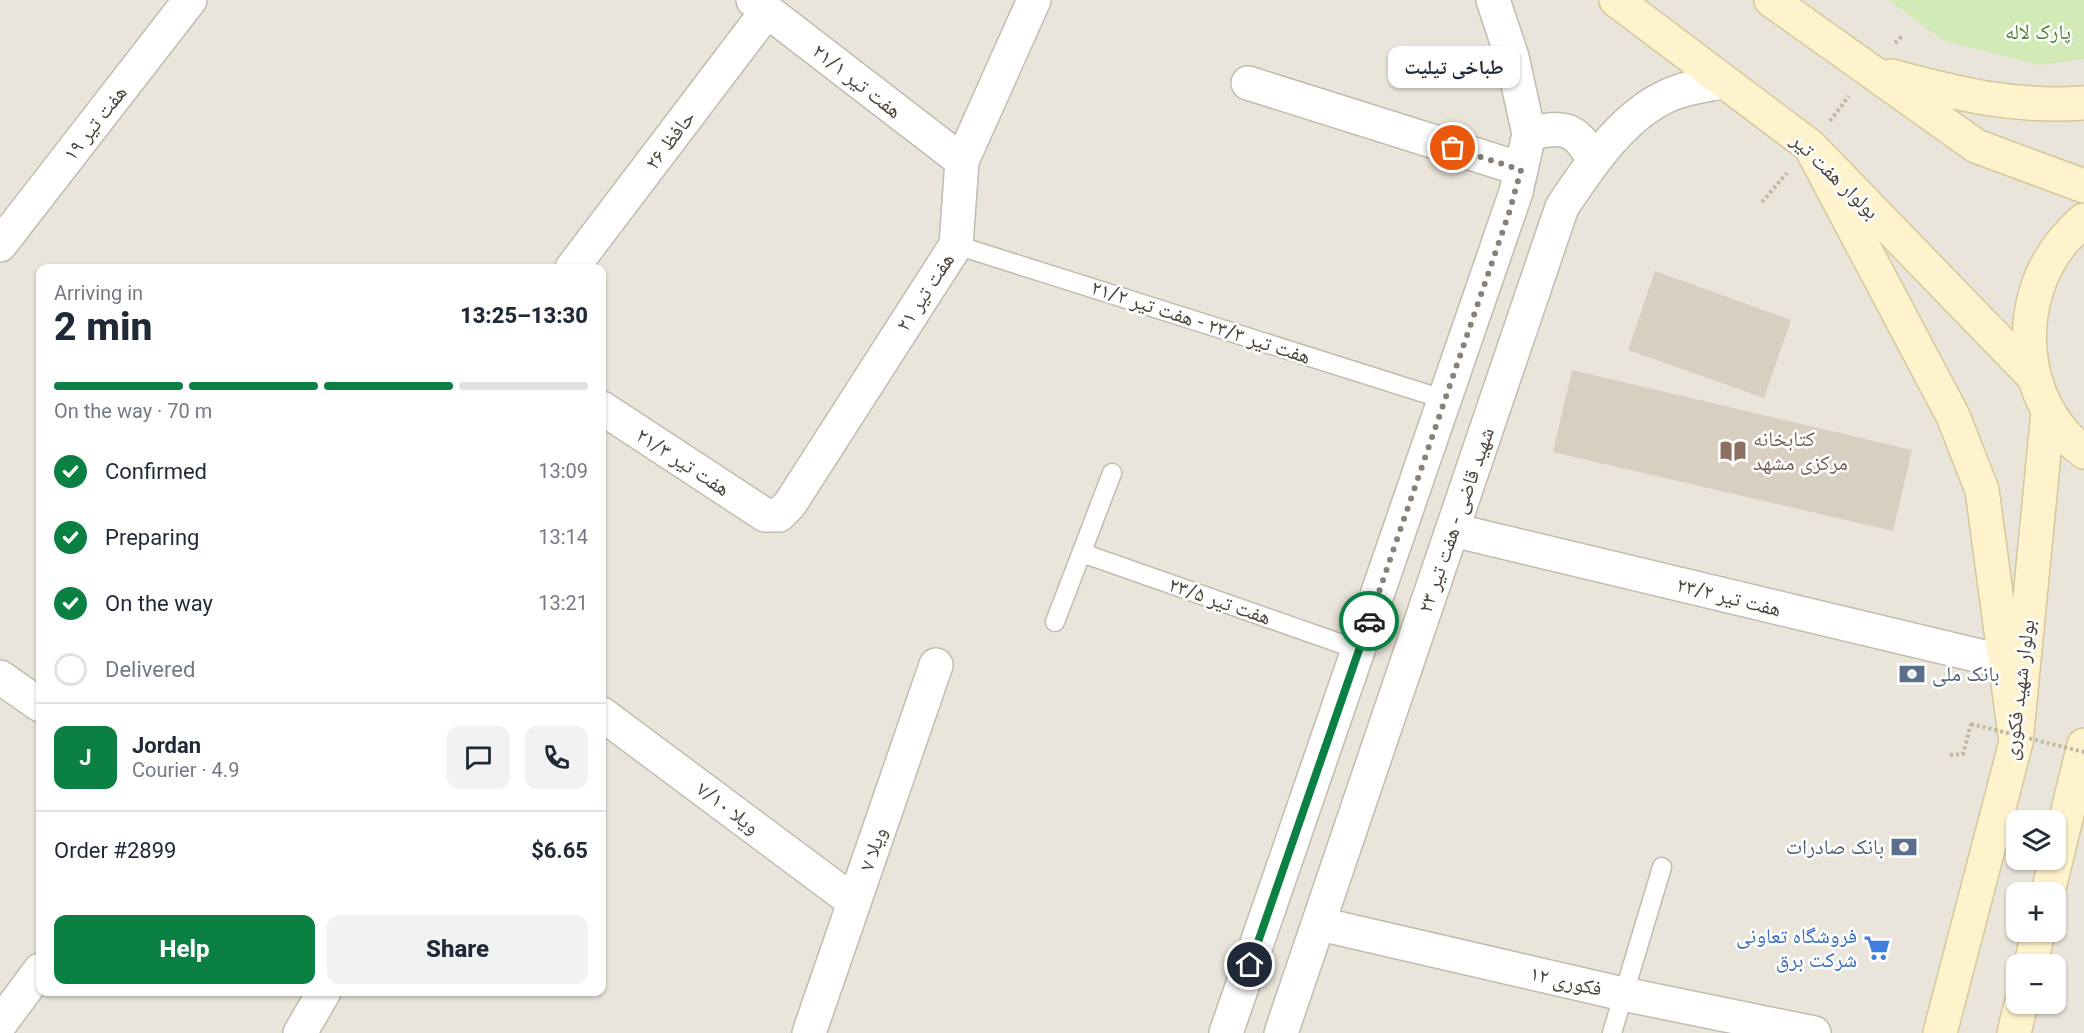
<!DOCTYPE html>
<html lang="en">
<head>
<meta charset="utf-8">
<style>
  :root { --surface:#fff; --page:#f2f2f3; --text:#1f2937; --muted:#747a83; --line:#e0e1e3; --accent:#0b8043 }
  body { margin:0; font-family:Roboto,"Noto Naskh Arabic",sans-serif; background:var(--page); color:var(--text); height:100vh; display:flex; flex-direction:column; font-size:22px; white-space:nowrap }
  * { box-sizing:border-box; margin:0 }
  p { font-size:20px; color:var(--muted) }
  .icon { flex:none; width:33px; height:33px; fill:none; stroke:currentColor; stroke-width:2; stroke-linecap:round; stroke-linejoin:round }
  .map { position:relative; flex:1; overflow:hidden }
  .sheet { position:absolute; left:36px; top:264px; width:570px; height:732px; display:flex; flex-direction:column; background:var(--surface); border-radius:12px; box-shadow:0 2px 4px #0004 }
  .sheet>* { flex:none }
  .tools { position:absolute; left:2006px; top:810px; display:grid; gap:12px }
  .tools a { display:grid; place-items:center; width:60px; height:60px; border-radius:12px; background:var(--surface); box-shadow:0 2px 4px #0004; font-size:30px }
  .pin { position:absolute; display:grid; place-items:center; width:51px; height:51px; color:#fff; margin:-26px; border:3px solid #fff; border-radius:50%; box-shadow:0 2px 6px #0007 }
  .courier { position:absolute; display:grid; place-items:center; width:60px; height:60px; margin:-30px; border:4px solid #0b8043; border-radius:50%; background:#fff; color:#222; box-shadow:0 2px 8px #0007 }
  .bubble { position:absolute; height:42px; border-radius:12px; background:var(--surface); box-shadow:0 2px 4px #0004; font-size:20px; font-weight:800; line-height:42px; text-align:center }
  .head em { font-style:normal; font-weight:800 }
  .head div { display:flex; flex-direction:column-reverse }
  .head { display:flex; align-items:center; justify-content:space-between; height:102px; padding:0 18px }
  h1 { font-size:39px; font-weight:800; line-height:45px }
  .bar { display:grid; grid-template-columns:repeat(4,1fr); gap:9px 6px; align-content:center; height:72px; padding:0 18px }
  .bar i { height:8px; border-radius:4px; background:var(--line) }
  .bar .active { background:var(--accent) }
  .bar p { grid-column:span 4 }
  .line { display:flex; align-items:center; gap:15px; padding:0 18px; border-top:2px solid var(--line) }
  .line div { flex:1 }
  .round { display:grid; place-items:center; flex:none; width:63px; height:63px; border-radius:12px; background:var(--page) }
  ol { padding:0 18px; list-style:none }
  li { display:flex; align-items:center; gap:18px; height:66px }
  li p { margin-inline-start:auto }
  li .icon { padding:6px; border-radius:50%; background:var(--accent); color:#fff; stroke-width:4 }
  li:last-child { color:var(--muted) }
  li i { width:33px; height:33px; border:3px solid var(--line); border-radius:50% }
  .primary-button { display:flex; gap:12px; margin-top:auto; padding:12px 18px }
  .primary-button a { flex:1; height:69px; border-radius:12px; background:var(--accent); color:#fff; font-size:24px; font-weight:800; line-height:69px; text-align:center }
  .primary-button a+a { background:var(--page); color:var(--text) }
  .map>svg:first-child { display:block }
  .residential { fill:#eae5da; fill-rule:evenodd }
  .green { fill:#d2eab5 }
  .building { fill:#d8cfc1 }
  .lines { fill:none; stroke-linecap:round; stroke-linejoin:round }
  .service-casing { stroke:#c2bbae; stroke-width:21 }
  .minor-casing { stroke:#c2bbae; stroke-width:36 }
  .tertiary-casing { stroke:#c2bbae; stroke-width:36 }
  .secondary-casing { stroke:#d6c79b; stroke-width:36 }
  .path { stroke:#c4b79f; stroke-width:4; stroke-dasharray:3 3; stroke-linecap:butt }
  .service { stroke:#fff; stroke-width:18 }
  .minor { stroke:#fff; stroke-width:33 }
  .tertiary { stroke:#fff; stroke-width:33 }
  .secondary { stroke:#fff3cd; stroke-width:33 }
  .path-bridge { stroke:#c4b79f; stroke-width:4; stroke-dasharray:3 3; stroke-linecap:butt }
  .done { stroke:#878178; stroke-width:6; stroke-dasharray:0 10.8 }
  .route { stroke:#0b8043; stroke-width:8 }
  .labels { text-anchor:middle; stroke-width:5; stroke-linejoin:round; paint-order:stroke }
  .park-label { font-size:21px; fill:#4a7f2a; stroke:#fff }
  .street-label { font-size:21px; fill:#4b4439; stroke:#fff }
  .education-label { font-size:21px; fill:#785e54; stroke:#fff; text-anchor:start }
  .service-label { font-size:21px; fill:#4e5e75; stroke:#fff; text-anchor:start }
  .shop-label { font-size:21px; fill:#366cbe; stroke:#fff; text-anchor:end }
</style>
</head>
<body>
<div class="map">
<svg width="2084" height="1033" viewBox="0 0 2084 1033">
  <rect width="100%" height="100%" fill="#f6f3ec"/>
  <path class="residential" d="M0,0H2084V1033H0ZM40,268H602V992H40ZM2016,820H2055V860H2016ZM2016,892H2055V932H2016ZM2016,964H2055V1004H2016Z"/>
  <path class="green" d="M1889,0H2084V59L2039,65L1942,40Z"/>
  <path class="building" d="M1655,271L1791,320L1764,398L1628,350Z
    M1572,370L1912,450L1893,531L1553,452Z"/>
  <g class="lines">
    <g class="service-casing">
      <path id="service" d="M956,245L1446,400
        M1082,553L1359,650
        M1055,622L1112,473
        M1612,1033L1662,867"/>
    </g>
    <g class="minor-casing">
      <path id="minor" d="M753,0L962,161
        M1248,83L1521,169
        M0,245L190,0
        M572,268L767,11
        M602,408L765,515H779L790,504L956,245L962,161L1034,0
        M1453,530L2005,662
        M0,677L40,705
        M602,714L854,902
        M1320,924L1623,994L1814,1033
        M0,1024L40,970
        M300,1033L324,992
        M809,1033L936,665"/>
    </g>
    <g class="tertiary-casing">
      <path id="tertiary" d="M1529,134C1562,125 1577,127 1593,160
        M1226,1033L1516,192L1529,134L1512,57L1493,0
        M1281,1033L1562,207C1590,165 1627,109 1677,92C1691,87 1708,85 1722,82"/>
    </g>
    <g class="secondary-casing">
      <path id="secondary" d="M1616,0L1810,146L2033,376
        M1771,0L1976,146L2084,186
        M1891,76C1958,94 2014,108 2084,103
        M1810,146L1953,416L1982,490L2016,742
        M2084,220C2077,225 2071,233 2065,239C2012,300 2018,402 2084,452
        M2048,892L2084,745
        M2031,964L2038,932
        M1940,1033L2016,742L2048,412
        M2014,1033L2021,1004"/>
    </g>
    <path class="path" d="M1895,43L1903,35
      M1830,121L1849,96
      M1762,202L1787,173
      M1950,755L1963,754L1971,724"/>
    <use href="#service" class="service"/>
    <use href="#minor" class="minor"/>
    <use href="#tertiary" class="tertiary"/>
    <use href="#secondary" class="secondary"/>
    <path class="path-bridge" d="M1971,724L2084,752"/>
  </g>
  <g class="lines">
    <path class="done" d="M1369,621L1509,213L1521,170L1453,148"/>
    <path class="route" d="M1250,965L1369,621"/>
  </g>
  <defs>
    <g id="library-bare" transform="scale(2.07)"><path d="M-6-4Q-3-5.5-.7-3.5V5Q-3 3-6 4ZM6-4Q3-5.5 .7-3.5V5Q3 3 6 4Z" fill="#8d6e63" stroke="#fff" stroke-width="2.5" paint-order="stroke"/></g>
    <g id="bank-bare" transform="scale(2.07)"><path d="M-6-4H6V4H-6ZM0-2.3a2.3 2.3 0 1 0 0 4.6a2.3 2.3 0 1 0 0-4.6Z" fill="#5c6f8a" stroke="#fff" stroke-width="2.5" paint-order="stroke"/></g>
    <g id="supermarket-bare" transform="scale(2.07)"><path d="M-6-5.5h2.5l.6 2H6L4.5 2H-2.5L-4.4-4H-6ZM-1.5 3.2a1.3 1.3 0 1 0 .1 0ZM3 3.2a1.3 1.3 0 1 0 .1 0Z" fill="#3f7fe0" stroke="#fff" stroke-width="2.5" paint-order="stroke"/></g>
  </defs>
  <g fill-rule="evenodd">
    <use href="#library-bare" x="1733" y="451"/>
    <use href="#bank-bare" x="1912" y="674"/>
    <use href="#bank-bare" x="1904" y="847"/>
    <use href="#supermarket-bare" x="1877" y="948"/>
  </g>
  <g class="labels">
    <g class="park-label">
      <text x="2038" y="39">پارک لاله</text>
    </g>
    <g class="street-label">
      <text transform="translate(857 81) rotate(38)" y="7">هفت تیر ۲۱/۱</text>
      <text transform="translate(95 123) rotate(-52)" y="7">هفت تیر ۱۹</text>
      <text transform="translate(670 140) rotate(-53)" y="7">حافظ ۲۶</text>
      <text transform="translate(1835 176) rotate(44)" y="7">بولوار هفت تیر</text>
      <text transform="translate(925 292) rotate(-57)" y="7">هفت تیر ۲۱</text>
      <text transform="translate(1201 322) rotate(18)" y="7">هفت تیر ۲۳/۳ - هفت تیر ۲۱/۲</text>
      <text transform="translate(683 462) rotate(33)" y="7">هفت تیر ۲۱/۳</text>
      <text transform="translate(1456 520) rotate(-71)" y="7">شهید قاضی - هفت تیر ۲۳</text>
      <text transform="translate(1729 597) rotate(14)" y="7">هفت تیر ۲۳/۲</text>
      <text transform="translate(1220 601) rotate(19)" y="7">هفت تیر ۲۳/۵</text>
      <text transform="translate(2019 690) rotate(-83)" y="7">بولوار شهید فکوری</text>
      <text transform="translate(728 808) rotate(37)" y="7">ویلا ۷/۱۰</text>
      <text transform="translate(873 849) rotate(-71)" y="7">ویلا ۷</text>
      <text transform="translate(1566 981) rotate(13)" y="7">فکوری ۱۲</text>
    </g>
    <g class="education-label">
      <text x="1753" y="446">کتابخانه<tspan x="1753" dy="24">مرکزی مشهد</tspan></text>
    </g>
    <g class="service-label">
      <text x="1932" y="681">بانک ملی</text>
      <text x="1884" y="854" text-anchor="end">بانک صادرات</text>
    </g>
    <g class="shop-label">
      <text x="1857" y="943">فروشگاه تعاونی<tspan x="1857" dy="24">شرکت برق</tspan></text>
    </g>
  </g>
</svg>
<div class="tools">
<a><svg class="icon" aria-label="layers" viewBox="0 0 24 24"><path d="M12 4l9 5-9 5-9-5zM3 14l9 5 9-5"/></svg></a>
<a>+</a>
<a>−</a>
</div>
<div class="pin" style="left:1453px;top:148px;background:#ea580c"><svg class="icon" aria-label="bag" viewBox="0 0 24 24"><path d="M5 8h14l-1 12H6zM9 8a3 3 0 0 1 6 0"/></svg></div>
<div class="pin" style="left:1250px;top:965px;background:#1f2937"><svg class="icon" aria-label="home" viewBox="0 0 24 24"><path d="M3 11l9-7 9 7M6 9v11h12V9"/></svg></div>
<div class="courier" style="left:1369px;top:621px"><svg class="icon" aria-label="car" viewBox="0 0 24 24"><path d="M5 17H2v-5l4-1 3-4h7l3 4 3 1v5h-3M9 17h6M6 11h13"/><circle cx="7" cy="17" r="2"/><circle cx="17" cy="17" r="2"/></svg></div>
<div class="bubble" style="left:1388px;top:46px;width:132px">طباخی تیلیت</div>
<section class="sheet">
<div class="head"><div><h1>2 min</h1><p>Arriving in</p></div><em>13:25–13:30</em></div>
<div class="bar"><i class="active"></i><i class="active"></i><i class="active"></i><i></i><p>On the way · 70 m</p></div>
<ol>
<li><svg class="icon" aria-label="check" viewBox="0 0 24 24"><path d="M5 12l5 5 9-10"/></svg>Confirmed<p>13:09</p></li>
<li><svg class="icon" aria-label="check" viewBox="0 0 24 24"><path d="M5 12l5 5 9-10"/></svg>Preparing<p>13:14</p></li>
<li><svg class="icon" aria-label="check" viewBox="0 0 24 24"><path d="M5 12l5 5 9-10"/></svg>On the way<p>13:21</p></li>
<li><i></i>Delivered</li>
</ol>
<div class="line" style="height:108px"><b class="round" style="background:var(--accent);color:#fff">J</b><div><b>Jordan</b><p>Courier · 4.9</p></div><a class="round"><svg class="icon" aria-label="chat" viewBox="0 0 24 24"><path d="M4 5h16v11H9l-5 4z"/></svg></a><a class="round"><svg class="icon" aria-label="phone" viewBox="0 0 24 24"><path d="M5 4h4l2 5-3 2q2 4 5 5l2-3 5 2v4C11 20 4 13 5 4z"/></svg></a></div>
<div class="line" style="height:78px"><div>Order #2899</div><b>$6.65</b></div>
<div class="primary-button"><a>Help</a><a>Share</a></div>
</section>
</div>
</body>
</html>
